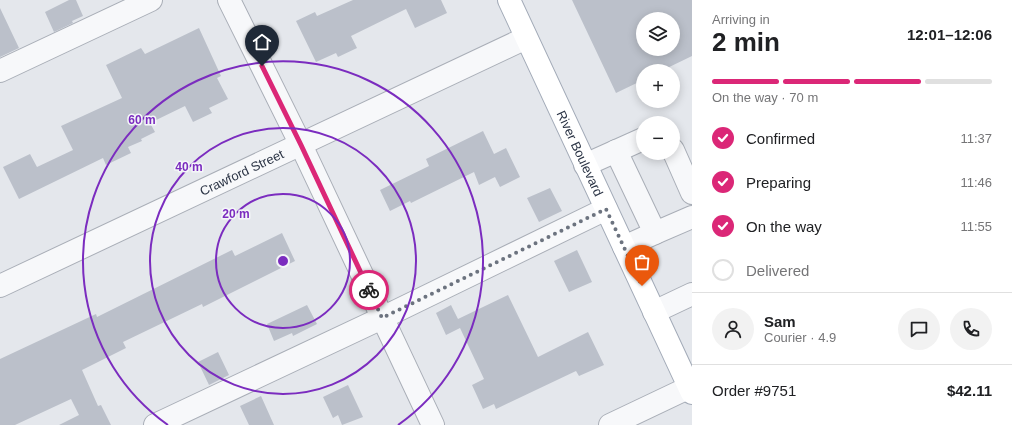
<!DOCTYPE html>
<html lang="en">
<head>
<meta charset="utf-8">
<style>
  :root { --surface:#fff; --page:#f2f2f2; --text:#202124; --muted:#757577; --line:#e0e0e0; --accent:#db2777 }
  body { margin:0; font-family:Helvetica,sans-serif; background:var(--page); color:var(--text); height:100vh; display:flex; flex-direction:column; font-size:15px; white-space:nowrap }
  * { box-sizing:border-box; margin:0 }
  p { font-size:13px; color:var(--muted) }
  .icon { flex:none; width:22px; height:22px; fill:none; stroke:currentColor; stroke-width:2; stroke-linecap:round; stroke-linejoin:round }
  .map { position:relative; flex:1; overflow:hidden }
  .drawer { display:flex; flex-direction:column; background:var(--surface); width:320px }
  .drawer>* { flex:none }
  .fabs { position:absolute; left:636px; top:12px; display:grid; gap:8px }
  .fabs a { display:grid; place-items:center; width:44px; height:44px; border-radius:50%; background:var(--surface); box-shadow:0 2px 10px #0003; font-size:20px }
  .pin { position:absolute; display:grid; place-items:center; width:34px; height:34px; color:#fff; margin:-41px -17px; border-radius:50% 50% 50% 0; rotate:-45deg; box-shadow:0 0 4px #0007 }
  .pin .icon { rotate:45deg }
  .courier { position:absolute; display:grid; place-items:center; width:40px; height:40px; margin:-20px; border:3px solid #db2777; border-radius:50%; background:#fff; color:#222; box-shadow:0 1px 5px #0007 }
  .headline em { font-style:normal; font-weight:700 }
  .headline div { display:flex; flex-direction:column-reverse }
  .headline { display:flex; align-items:center; justify-content:space-between; height:68px; padding:0 20px }
  h1 { font-size:26px; font-weight:700; line-height:30px }
  .bar { display:grid; grid-template-columns:repeat(4,1fr); gap:6px 4px; align-content:center; height:48px; padding:0 20px }
  .bar i { height:5px; border-radius:3px; background:var(--line) }
  .bar .active { background:var(--accent) }
  .bar p { grid-column:span 4 }
  .line { display:flex; align-items:center; gap:10px; padding:0 20px; border-top:1px solid var(--line) }
  .line div { flex:1 }
  .round { display:grid; place-items:center; flex:none; width:42px; height:42px; border-radius:21px; background:var(--page) }
  ol { padding:0 20px; list-style:none }
  li { display:flex; align-items:center; gap:12px; height:44px }
  li p { margin-inline-start:auto }
  li .icon { padding:4px; border-radius:50%; background:var(--accent); color:#fff; stroke-width:4 }
  li:last-child { color:var(--muted) }
  li i { width:22px; height:22px; border:2px solid var(--line); border-radius:50% }
  main { display:flex; flex:1; min-height:0 }
  .map>svg:first-child { display:block }
  .building { fill:#bbc0ca; fill-rule:evenodd }
  .lines { fill:none; stroke-linecap:round; stroke-linejoin:round }
  .minor-casing { stroke:#a9aeb7; stroke-width:24 }
  .major-casing { stroke:#a3abb8; stroke-width:24 }
  .minor { stroke:#f7f8fa; stroke-width:22 }
  .major { stroke:#fff; stroke-width:22 }
  .done { stroke:#6c737f; stroke-width:4; stroke-dasharray:0 7.2 }
  .route { stroke:#db2777; stroke-width:5 }
  .ring { fill:none; stroke:#7b2cbf; stroke-width:2 }
  .labels { text-anchor:middle; stroke-width:3; stroke-linejoin:round; paint-order:stroke }
  .street-label { font-size:13px; fill:#2b3445; stroke:#f4f6f9 }
  .centre { fill:#7b2cbf; stroke:#f4f6f9; stroke-width:2 }
  .ring-label { font-size:12px; text-anchor:middle; font-weight:bold; fill:#7b2cbf; stroke:#f4f6f9; stroke-width:3; stroke-linejoin:round; paint-order:stroke }
</style>
</head>
<body>
<main>
<div class="map">
<svg width="692" height="425" viewBox="0 0 692 425">
  <rect width="100%" height="100%" fill="#e4e7ec"/>
  <path class="building" d="M69,0H76L83,16L72,21L73,23L54,32L45,12Z
    M353,0H441L447,13L415,28L406,9L351,36L357,48L338,57L336,53L316,62L296,21L315,12L317,16Z
    M572,0H692V56L661,71H643V80L616,93ZM643,19H673V49H643Z
    M0,8L19,48L0,57Z
    M199,28L221,76L217,78L228,99L209,108L212,113L193,122L185,106L150,123L155,132L141,139L142,141L128,147L131,153L106,165L103,158L19,199L3,167L30,154L37,167L73,150L61,126L122,98L106,65L141,48L145,54Z
    M483,131L494,154L506,148L520,177L500,187L495,177L479,185L474,172L411,203L410,201L390,211L380,190L429,166L426,159Z
    M550,188L562,211L539,222L527,198Z
    M282,233L295,261L203,307L202,304L123,342L126,348L82,370L98,406L101,405L111,425H59L79,415L71,399L15,425H0V359L96,314L97,317L232,250L235,256Z
    M577,250L592,282L569,292L554,261Z
    M508,295L538,357L588,332L604,365L579,376L576,371L496,409L494,404L483,409L472,385L484,379L460,328L446,335L436,313L451,305L458,319Z
    M307,305L317,324L293,336L292,333L274,341L267,324Z
    M218,352L229,375L209,385L198,362Z
    M348,385L363,417L342,425L338,415L333,418L323,397Z
    M261,396L274,425H249L240,406Z"/>
  <g class="lines">
    <g class="minor-casing">
      <g id="minor">
        <path d="M229,0L301,145L433,425"/>
        <path d="M0,71L151,0"/>
        <path d="M673,150L692,193"/>
        <path d="M616,151L655,233L692,217"/>
        <path d="M585,165L643,139"/>
        <path d="M624,247L655,233"/>
        <path id="s1" d="M0,286L526,38"/>
        <path d="M654,312L692,294"/>
        <path d="M155,425L382,318L606,209"/>
        <path d="M610,425L690,387"/>
      </g>
    </g>
    <g class="major-casing">
      <g id="major">
        <path id="s2" d="M509,0L692,393"/>
      </g>
    </g>
    <use href="#minor" class="minor"/>
    <use href="#major" class="major"/>
  </g>
  <g class="lines">
    <path class="done" d="M369,290L382,318L606,209L642,286"/>
    <path class="route" d="M262,66L301,145L369,290"/>
  </g>
  <g class="ring">
    <circle cx="283" cy="261" r="67"/>
    <circle cx="283" cy="261" r="133"/>
    <path d="M168 425A200 200 0 1 1 398 425"/>
  </g>
  <g class="labels">
    <g class="street-label">
      <text dy="5" stroke="none"><textPath href="#s2" startOffset="169">River Boulevard</textPath></text>
      <text dy="5" stroke="none"><textPath href="#s1" startOffset="267">Crawford Street</textPath></text>
    </g>
  </g>
  <circle cx="283" cy="261" r="6" class="centre"/>
  <g class="ring-label">
    <text x="142" y="124">60 m</text>
    <text x="189" y="171">40 m</text>
    <text x="236" y="218">20 m</text>
  </g>
</svg>
<div class="fabs">
<a><svg class="icon" aria-label="layers" viewBox="0 0 24 24"><path d="M12 4l9 5-9 5-9-5zM3 14l9 5 9-5"/></svg></a>
<a>+</a>
<a>−</a>
</div>
<div class="pin" style="left:642px;top:286px;background:#ea580c"><svg class="icon" aria-label="bag" viewBox="0 0 24 24"><path d="M5 8h14l-1 12H6zM9 8a3 3 0 0 1 6 0"/></svg></div>
<div class="pin" style="left:262px;top:66px;background:#1f2937"><svg class="icon" aria-label="home" viewBox="0 0 24 24"><path d="M3 11l9-7 9 7M6 9v11h12V9"/></svg></div>
<div class="courier" style="left:369px;top:290px"><svg class="icon" aria-label="bike" viewBox="0 0 24 24"><circle cx="6" cy="16" r="4"/><circle cx="18" cy="16" r="4"/><path d="M6 16l4-8h5l3 8M10 8l3 8H6M13 5h3"/></svg></div>
</div>
<section class="drawer">
<div class="headline"><div><h1>2 min</h1><p>Arriving in</p></div><em>12:01–12:06</em></div>
<div class="bar"><i class="active"></i><i class="active"></i><i class="active"></i><i></i><p>On the way · 70 m</p></div>
<ol>
<li><svg class="icon" aria-label="check" viewBox="0 0 24 24"><path d="M5 12l5 5 9-10"/></svg>Confirmed<p>11:37</p></li>
<li><svg class="icon" aria-label="check" viewBox="0 0 24 24"><path d="M5 12l5 5 9-10"/></svg>Preparing<p>11:46</p></li>
<li><svg class="icon" aria-label="check" viewBox="0 0 24 24"><path d="M5 12l5 5 9-10"/></svg>On the way<p>11:55</p></li>
<li><i></i>Delivered</li>
</ol>
<div class="line" style="height:72px"><a class="round"><svg class="icon" aria-label="person" viewBox="0 0 24 24"><circle cx="12" cy="8" r="4"/><path d="M4 21q1-7 8-7t8 7"/></svg></a><div><b>Sam</b><p>Courier · 4.9</p></div><a class="round"><svg class="icon" aria-label="chat" viewBox="0 0 24 24"><path d="M4 5h16v11H9l-5 4z"/></svg></a><a class="round"><svg class="icon" aria-label="phone" viewBox="0 0 24 24"><path d="M5 4h4l2 5-3 2q2 4 5 5l2-3 5 2v4C11 20 4 13 5 4z"/></svg></a></div>
<div class="line" style="height:52px"><div>Order #9751</div><b>$42.11</b></div>
</section>
</main>
</body>
</html>
